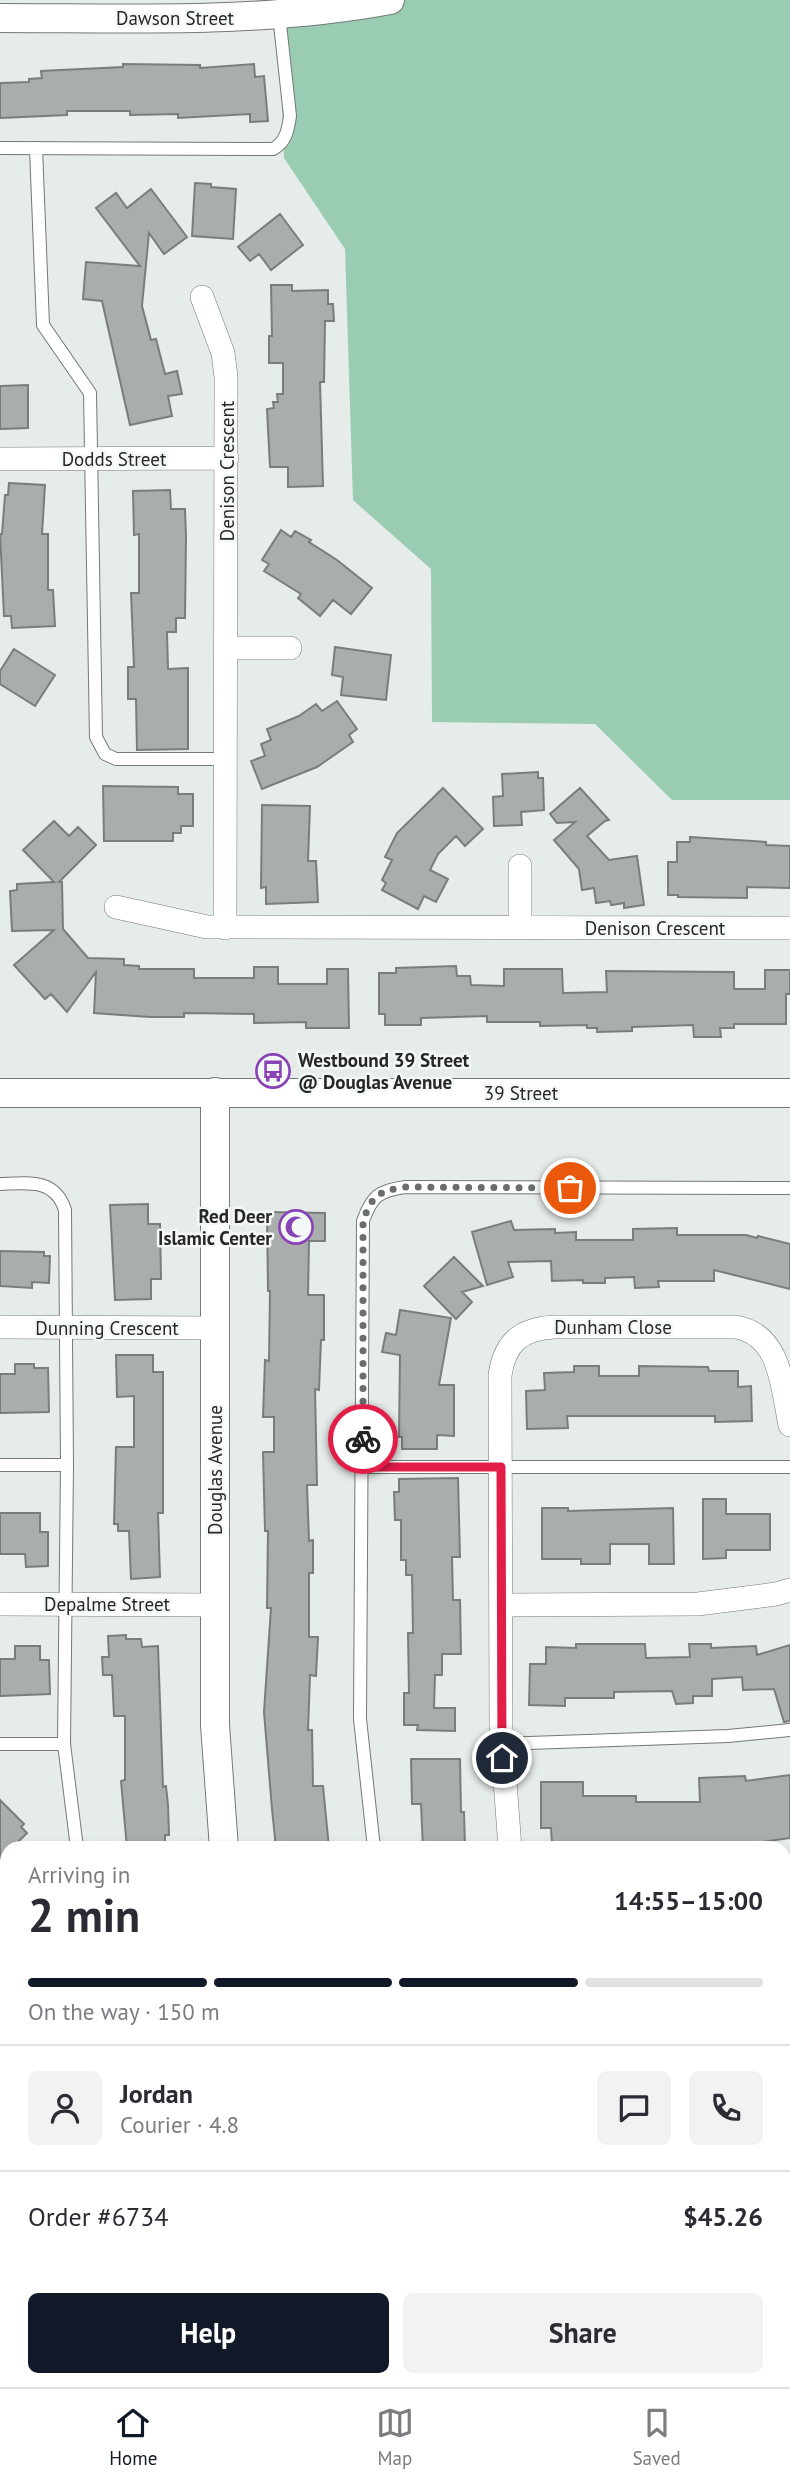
<!DOCTYPE html>
<html lang="en">
<head>
<meta charset="utf-8">
<style>
  :root { --surface:#fff; --page:#f2f2f3; --text:#2b2b33; --muted:#7c7c81; --line:#e1e1e2; --accent:#111827 }
  body { margin:0; font-family:"PT Sans",sans-serif; background:var(--page); color:var(--text); height:100vh; display:flex; flex-direction:column; font-size:26px; white-space:nowrap }
  * { box-sizing:border-box; margin:0 }
  p { font-size:23px; color:var(--muted) }
  .icon { flex:none; width:38px; height:38px; fill:none; stroke:currentColor; stroke-width:2; stroke-linecap:round; stroke-linejoin:round }
  .map { position:relative; flex:1; overflow:hidden }
  .details { position:absolute; left:0px; top:1841px; width:791px; height:546px; display:flex; flex-direction:column; background:var(--surface); border-radius:21px 21px 0 0; box-shadow:0 4px 10px #0003 }
  .details>* { flex:none }
  .pin { position:absolute; display:grid; place-items:center; width:60px; height:60px; color:#fff; margin:-30px; border:4px solid #fff; border-radius:50%; box-shadow:0 2px 7px #0007 }
  .courier { position:absolute; display:grid; place-items:center; width:70px; height:70px; margin:-35px; border:5px solid #e11d48; border-radius:50%; background:#fff; color:#222; box-shadow:0 2px 9px #0007 }
  .overview em { font-style:normal; font-weight:600 }
  .overview div { display:flex; flex-direction:column-reverse }
  .overview { display:flex; align-items:center; justify-content:space-between; height:119px; padding:0 28px }
  h1 { font-size:46px; font-weight:600; line-height:52px }
  .bar { display:grid; grid-template-columns:repeat(4,1fr); gap:10px 7px; align-content:center; height:84px; padding:0 28px }
  .bar i { height:9px; border-radius:5px; background:var(--line) }
  .bar .selected { background:var(--accent) }
  .bar p { grid-column:span 4 }
  .line { display:flex; align-items:center; gap:18px; padding:0 28px; border-top:2px solid var(--line) }
  .line div { flex:1 }
  .round { display:grid; place-items:center; flex:none; width:74px; height:74px; border-radius:10px; background:var(--page) }
  .action { display:flex; gap:14px; margin-top:auto; padding:14px 28px }
  .action a { flex:1; height:80px; border-radius:10px; background:var(--accent); color:#fff; font-size:28px; font-weight:600; line-height:80px; text-align:center }
  .action a+a { background:var(--page); color:var(--text) }
  .dock { display:flex; justify-content:space-around; align-items:center; height:98px; border-top:2px solid var(--line); background:var(--surface); font-size:19px; color:var(--muted) }
  .dock a { display:grid; justify-items:center; gap:4px }
  .dock .selected { color:var(--accent) }
  .map>svg:first-child { display:block }
  .built { fill:#d6e3dc }
  .green { fill:#9accb3 }
  .building { fill:#a9aeac; stroke:#797e7c; stroke-width:2 }
  .lines { fill:none; stroke-linecap:round; stroke-linejoin:round }
  .service-casing { stroke:#747876; stroke-width:14 }
  .minor-casing { stroke:#747876; stroke-width:24 }
  .tertiary-casing { stroke:#747876; stroke-width:30 }
  .service { stroke:#fff; stroke-width:12 }
  .minor { stroke:#fff; stroke-width:23 }
  .tertiary { stroke:#fff; stroke-width:28 }
  .done { stroke:#696d6b; stroke-width:7; stroke-dasharray:0 12.6 }
  .route { stroke:#e11d48; stroke-width:9 }
  .labels { text-anchor:middle; stroke-width:5; stroke-linejoin:round; paint-order:stroke }
  .street-label { font-size:19px; fill:#262827; stroke:#f4f9f6 }
  .poi-label { font-size:19px; font-weight:bold; fill:#262827; stroke:#f4f9f6; text-anchor:start }
</style>
</head>
<body>
<div class="map">
<svg width="790" height="2387" viewBox="0 0 790 2387">
  <rect width="100%" height="100%" fill="#e6ece9"/>
  <path class="built" d="M784,2224L790,2242V2387H426L423,2380H784Z"/>
  <path class="green" d="M390,0H790V800H672L595,724L432,722L431,569L353,500L345,249L284,158L279,15Z
    M790,1912V2242L784,2224V1913Z"/>
  <path class="building" d="M123,64L200,65V68L254,64L255,77L264,76L268,121L250,122V114L178,118V114L130,115V111H67V115L0,118V83L29,82V79L42,78L41,71L123,67Z
    M195,183L211,184V187L236,189L233,239L192,236Z
    M151,189L187,237L164,254L149,233L142,306L151,340L156,339L165,374L177,371L182,394L168,396L172,416L130,425L102,301L83,299L86,262L140,266L96,208L116,193L127,208Z
    M280,214L303,245L271,270L259,254L250,261L238,247Z
    M271,285H292V291L328,290V304H333L334,321H325L324,382H320L323,486L288,487V467H270L267,409L274,408L273,402H278L277,394H283V363H269V336H272Z
    M28,385V428L0,429V386Z
    M9,483L45,485L42,534H48V590H53L55,626L12,628L11,616H4L0,534H2L5,495H8Z
    M170,490L171,509H185L186,537L185,618H176V632H167L168,669L188,668V749L137,750L136,699H128V667H134L131,593H139V534L134,535L133,491Z
    M281,530L291,537L295,531L311,540L309,542L337,560L372,588L351,614L333,600L320,616L298,598L301,594L264,571L269,564L262,560Z
    M335,647L391,655L386,700L341,695L343,677L332,675Z
    M14,649L55,675L35,706L0,684V671Z
    M337,701L357,729L349,735L353,742L317,767L262,789L251,761L265,756L261,744L271,740L267,729L299,716L316,704L322,711Z
    M538,772V778H543L544,810L521,812L522,825L494,826L493,797L503,796L502,774Z
    M103,786L178,787V794H193V826H181V833H173V841H104Z
    M443,788L483,829L465,846L456,836L438,854L430,870L448,879L436,902L424,896L418,909L382,890L386,883L382,880L392,860L385,857L397,833Z
    M580,788L609,820L605,821L587,836L609,860L637,856L644,905L624,908V903L611,905L610,901L596,903L594,888L582,890L579,869L554,840L575,822L557,823L550,814Z
    M262,805L310,806L308,861H316L318,902L266,904V887L261,888Z
    M54,821L69,836L78,827L96,845L59,882H62L63,929L88,958L124,959V965L139,966V969H194V978H254V967H278V984H327V969H348L349,1028H306V1022L254,1023V1014L184,1013V1017H150L94,1013L96,972L67,1012L51,994L45,999L14,965L54,930L12,931L10,891L17,890V884L54,882L23,850Z
    M690,837L766,842V845L790,846V888L747,887V898L678,897V895H668V862H677V842H690Z
    M456,966L457,976H470L471,985L504,986V969H562L563,993L607,992L606,971L734,972V989H765V970H790V994H786V1024H734V1028H720L721,1037H694L693,1025L632,1027V1031L597,1032V1028H587V1025L540,1026V1022H487V1016L421,1018V1025H385V1014H379V973H396V968Z
    M148,1204V1224H160L161,1279H151V1299L115,1300L110,1205Z
    M267,1212L325,1213V1241H309L308,1295H324V1340H321L319,1390L315,1389L317,1485H307L309,1541L313,1540V1573H309V1637H318L316,1676L310,1675L308,1730H312L313,1786H323L329,1848H276L272,1809L264,1712L271,1608H267L268,1531H265L263,1452H274V1417H263L265,1360L269,1361L270,1291H268Z
    M511,1221L514,1230L555,1229V1233L576,1232V1240H633V1229L677,1228V1235H746L757,1238L758,1236L790,1244V1289L714,1270V1281H658L659,1287L635,1288L634,1277L605,1278V1283H583V1280L552,1281L551,1261L508,1262L513,1277L487,1285L472,1232Z
    M0,1251L44,1252V1256H50L49,1283L32,1282V1288L0,1286Z
    M454,1257L483,1286L462,1292L472,1302L456,1319L424,1286Z
    M400,1310L451,1318L439,1385H454V1436L437,1435V1449H402V1437H399L400,1355L382,1352L386,1333L396,1335Z
    M116,1355H153V1372H163V1513H158L160,1577L131,1579L129,1531H118V1524H114L116,1447H134V1396L117,1397Z
    M15,1364H34V1368H48L49,1412L0,1413V1374H15Z
    M574,1366H599V1376H639V1366L708,1367L709,1371H738V1387L751,1386L752,1421L715,1422V1416H567L568,1428L527,1429L526,1391L545,1390L544,1373L574,1372Z
    M458,1478L460,1557H452L453,1600H460L461,1654H442V1675H435L434,1708H455V1731L417,1730L418,1725H404V1693H409L408,1633H413L412,1575H406V1560H401V1520H395L394,1492H399V1479Z
    M703,1499H726V1514H770V1550H726V1558L703,1559Z
    M542,1508H568V1511L673,1508L674,1564H649V1544H610V1564H581V1559H542Z
    M0,1513H40V1532H48V1566L26,1567L25,1554H0Z
    M126,1635V1639H141L142,1647L158,1646L163,1787L166,1786L168,1805L169,1835H165V1848H127L121,1781L125,1780V1716H114L112,1675H103L102,1657H109L108,1636Z
    M576,1644H645L646,1658L690,1657L689,1644H711V1648L756,1646L757,1655L790,1645V1721L784,1722L774,1689L743,1690L742,1677L712,1679V1696H693V1703L676,1704L672,1691L614,1692V1698H565V1706L529,1705L530,1664H546V1647L576,1648Z
    M15,1646H40V1660H49L50,1694L0,1696V1659H15Z
    M411,1759H460L461,1812H464L465,1848H423L421,1804H412Z
    M790,1775V1838L749,1844L693,1848L595,1846V1843L552,1844L551,1828H541V1782H583V1796H636V1802H700L699,1778L745,1776L746,1781Z
    M0,1800L24,1824L21,1827L27,1833L12,1848H7V1853L0,1860Z"/>
  <g class="lines">
    <g class="service-casing">
      <path id="service" d="M0,148L273,149C286,142 288,130 290,116L279,15
        M36,148L43,325L90,393L96,737L105,754L116,759H226
        M0,1184C27,1183 55,1178 65,1210L67,1465L64,1744L77,1848
        M0,1465H67
        M363,1467H790
        M0,1744H64
        M501,1744L728,1736L790,1730
        M374,1848L360,1719L363,1221C372,1196 378,1191 405,1187L790,1188
        M0,2244L7,2243
        M229,2380L232,2387"/>
    </g>
    <g class="minor-casing">
      <path id="minor" d="M202,297L223,353L226,377L225,928
        M0,459L227,458
        M228,648H290
        M116,907L207,927L790,928
        M520,928V866
        M0,1327L215,1328
        M0,1604L214,1605
        M501,1605L698,1604L776,1594L790,1590
        M510,1848L501,1728L500,1375C505,1342 521,1329 554,1327H736C781,1335 782,1387 790,1425"/>
    </g>
    <g class="tertiary-casing">
      <path id="tertiary" d="M0,18C130,18 261,24 390,0
        M215,1092V1725L224,1848
        M0,1093H790
        M784,1884L790,1883
        M390,2380L393,2387
        M36,2387L75,2380"/>
    </g>
    <use href="#service" class="service"/>
    <use href="#minor" class="minor"/>
    <use href="#tertiary" class="tertiary"/>
  </g>
  <g class="lines">
    <path class="done" d="M363,1439V1221C372,1196 378,1191 405,1187L570,1188"/>
    <path class="route" d="M363,1439V1467H501L502,1758"/>
  </g>
  <defs>
    <g id="bus-ring" transform="scale(1.75)"><circle r="9.5" fill="#f4f9f6" stroke="#8943b6" stroke-width="1.5"/><path d="M-5-6H5V4H4V6H2V4H-2V6H-4V4H-5ZM-3.5-4V0h7V-4ZM-3.5 1.2v1.5H-2V1.2ZM2 1.2v1.5H3.5V1.2Z" fill="#8943b6"/></g>
    <g id="mosque-ring" transform="scale(1.75)"><circle r="9.5" fill="#f4f9f6" stroke="#8943b6" stroke-width="1.5"/><path d="M3.5-4.9A6 6 0 1 0 3.5 4.9A5 5 0 1 1 3.5-4.9Z" fill="#8943b6"/></g>
  </defs>
  <g fill-rule="evenodd">
    <use href="#bus-ring" x="273" y="1071"/>
    <use href="#mosque-ring" x="296" y="1227"/>
  </g>
  <g class="labels">
    <g class="street-label">
      <text x="175" y="25">Dawson Street</text>
      <text x="114" y="466">Dodds Street</text>
      <text transform="translate(227 471) rotate(-90)" y="7">Denison Crescent</text>
      <text x="655" y="935">Denison Crescent</text>
      <text x="521" y="1100">39 Street</text>
      <text x="613" y="1334">Dunham Close</text>
      <text x="107" y="1335">Dunning Crescent</text>
      <text transform="translate(215 1470) rotate(-90)" y="7">Douglas Avenue</text>
      <text x="107" y="1611">Depalme Street</text>
    </g>
    <g class="poi-label">
      <text x="298" y="1067">Westbound 39 Street<tspan x="298" dy="22">@ Douglas Avenue</tspan></text>
      <text x="272" y="1223" text-anchor="end">Red Deer<tspan x="272" dy="22">Islamic Center</tspan></text>
    </g>
  </g>
</svg>
<div class="pin" style="left:570px;top:1188px;background:#ea580c"><svg class="icon" aria-label="bag" viewBox="0 0 24 24"><path d="M5 8h14l-1 12H6zM9 8a3 3 0 0 1 6 0"/></svg></div>
<div class="pin" style="left:502px;top:1758px;background:#1f2937"><svg class="icon" aria-label="home" viewBox="0 0 24 24"><path d="M3 11l9-7 9 7M6 9v11h12V9"/></svg></div>
<div class="courier" style="left:363px;top:1439px"><svg class="icon" aria-label="bike" viewBox="0 0 24 24"><circle cx="6" cy="16" r="4"/><circle cx="18" cy="16" r="4"/><path d="M6 16l4-8h5l3 8M10 8l3 8H6M13 5h3"/></svg></div>
<section class="details">
<div class="overview"><div><h1>2 min</h1><p>Arriving in</p></div><em>14:55–15:00</em></div>
<div class="bar"><i class="selected"></i><i class="selected"></i><i class="selected"></i><i></i><p>On the way · 150 m</p></div>
<div class="line" style="height:126px"><a class="round"><svg class="icon" aria-label="person" viewBox="0 0 24 24"><circle cx="12" cy="8" r="4"/><path d="M4 21q1-7 8-7t8 7"/></svg></a><div><b>Jordan</b><p>Courier · 4.8</p></div><a class="round"><svg class="icon" aria-label="chat" viewBox="0 0 24 24"><path d="M4 5h16v11H9l-5 4z"/></svg></a><a class="round"><svg class="icon" aria-label="phone" viewBox="0 0 24 24"><path d="M5 4h4l2 5-3 2q2 4 5 5l2-3 5 2v4C11 20 4 13 5 4z"/></svg></a></div>
<div class="line" style="height:91px"><div>Order #6734</div><b>$45.26</b></div>
<div class="action"><a>Help</a><a>Share</a></div>
</section>
</div>
<nav class="dock">
<a class="selected"><svg class="icon" aria-label="home" viewBox="0 0 24 24"><path d="M3 11l9-7 9 7M6 9v11h12V9"/></svg>Home</a>
<a><svg class="icon" aria-label="map" viewBox="0 0 24 24"><path d="M3 6l6-2 6 2 6-2v14l-6 2-6-2-6 2zM9 4v14M15 6v14"/></svg>Map</a>
<a><svg class="icon" aria-label="saved" viewBox="0 0 24 24"><path d="M7 4h10v16l-5-4-5 4z"/></svg>Saved</a>
</nav>
</body>
</html>
